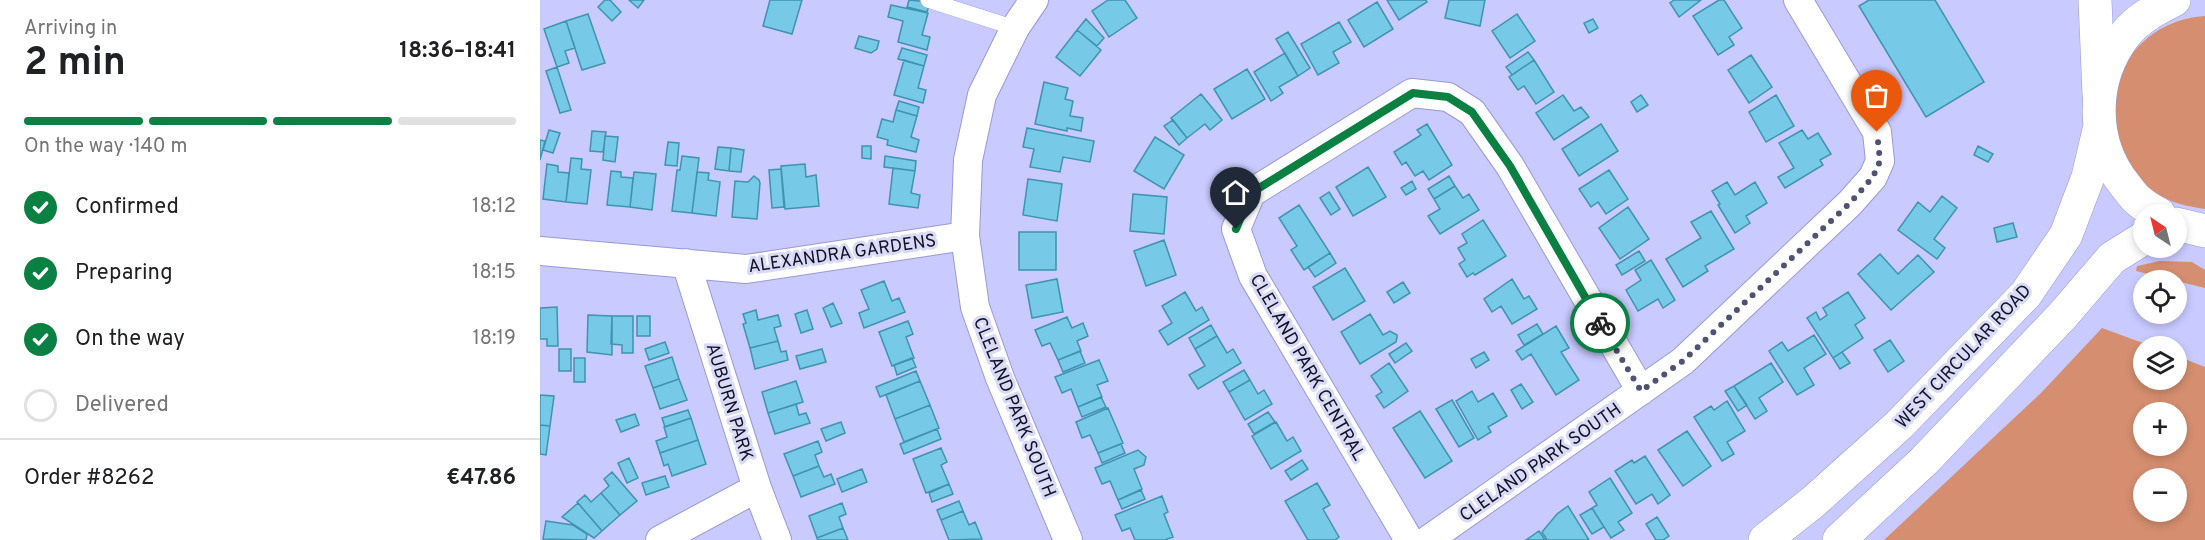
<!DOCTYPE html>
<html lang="en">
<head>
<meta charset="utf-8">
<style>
  :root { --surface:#fff; --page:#f6f6f6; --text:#202124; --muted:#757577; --line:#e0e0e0; --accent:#0b8043 }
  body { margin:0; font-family:Overpass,sans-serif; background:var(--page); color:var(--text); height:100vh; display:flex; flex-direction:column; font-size:22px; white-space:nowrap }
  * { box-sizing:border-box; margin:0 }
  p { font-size:20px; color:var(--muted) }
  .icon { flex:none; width:33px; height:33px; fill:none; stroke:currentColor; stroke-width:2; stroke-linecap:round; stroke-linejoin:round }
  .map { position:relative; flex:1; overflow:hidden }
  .panel { display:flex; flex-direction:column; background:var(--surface); width:540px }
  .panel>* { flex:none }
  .needle { width:39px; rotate:325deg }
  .tools { position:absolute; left:1593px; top:204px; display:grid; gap:12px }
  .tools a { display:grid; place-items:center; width:54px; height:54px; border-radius:50%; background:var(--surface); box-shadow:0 3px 9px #0003; font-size:30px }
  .pin { position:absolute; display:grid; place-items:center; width:51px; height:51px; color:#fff; margin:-62px -26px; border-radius:50% 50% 50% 0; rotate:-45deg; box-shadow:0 0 6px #0007 }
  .pin .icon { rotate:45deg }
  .courier { position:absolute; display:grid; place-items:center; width:60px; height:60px; margin:-30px; border:4px solid #0b8043; border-radius:50%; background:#fff; color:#222; box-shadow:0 2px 8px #0007 }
  .head em { font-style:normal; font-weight:700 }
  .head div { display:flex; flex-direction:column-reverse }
  .head { display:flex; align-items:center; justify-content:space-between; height:102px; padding:0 24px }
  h1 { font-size:39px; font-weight:700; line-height:45px }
  .bar { display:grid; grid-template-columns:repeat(4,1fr); gap:9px 6px; align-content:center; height:72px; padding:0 24px }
  .bar i { height:8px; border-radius:4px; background:var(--line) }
  .bar .selected { background:var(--accent) }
  .bar p { grid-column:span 4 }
  .line { display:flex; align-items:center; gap:15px; padding:0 24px; border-top:2px solid var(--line) }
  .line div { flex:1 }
  ol { padding:0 24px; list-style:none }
  li { display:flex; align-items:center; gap:18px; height:66px }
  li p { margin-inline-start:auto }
  li .icon { padding:6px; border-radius:50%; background:var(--accent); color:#fff; stroke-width:4 }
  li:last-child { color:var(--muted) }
  li i { width:33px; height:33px; border:3px solid var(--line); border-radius:50% }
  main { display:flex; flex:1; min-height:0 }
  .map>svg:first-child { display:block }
  .green { fill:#d58e6f; fill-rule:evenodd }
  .building { fill:#76c9e7; stroke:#3e93b0; stroke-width:1.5 }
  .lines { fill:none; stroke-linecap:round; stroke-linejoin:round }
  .lane-casing { stroke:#9899d7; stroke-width:16 }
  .street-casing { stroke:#9899d7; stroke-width:30 }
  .primary-casing { stroke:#9899d7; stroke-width:34 }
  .highway-casing { stroke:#9899d7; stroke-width:34 }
  .lane { stroke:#fff; stroke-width:15 }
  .street { stroke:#fff; stroke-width:28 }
  .primary { stroke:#fff; stroke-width:33 }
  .highway { stroke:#fff; stroke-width:33 }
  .done { stroke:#515172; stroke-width:6; stroke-dasharray:0 10.8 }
  .route { stroke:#0b8043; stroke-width:8 }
  .labels { text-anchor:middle; stroke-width:6; stroke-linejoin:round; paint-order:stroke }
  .street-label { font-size:18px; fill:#111026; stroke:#d9daf5 }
</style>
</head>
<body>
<main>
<section class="panel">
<div class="head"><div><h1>2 min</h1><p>Arriving in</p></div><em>18:36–18:41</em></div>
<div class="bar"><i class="selected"></i><i class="selected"></i><i class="selected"></i><i></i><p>On the way · 140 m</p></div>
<ol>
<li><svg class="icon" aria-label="check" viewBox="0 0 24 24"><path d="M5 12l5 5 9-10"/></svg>Confirmed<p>18:12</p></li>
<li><svg class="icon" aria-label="check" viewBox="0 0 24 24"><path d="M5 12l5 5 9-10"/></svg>Preparing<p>18:15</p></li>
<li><svg class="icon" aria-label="check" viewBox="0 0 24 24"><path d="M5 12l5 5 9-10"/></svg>On the way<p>18:19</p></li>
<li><i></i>Delivered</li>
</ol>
<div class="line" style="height:78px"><div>Order #8262</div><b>€47.86</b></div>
</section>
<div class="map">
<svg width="1665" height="540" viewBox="0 0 1665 540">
  <rect width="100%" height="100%" fill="#c9caff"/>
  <path class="green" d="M1665,16V209C1653,207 1640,205 1629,200C1612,193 1599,180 1590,164C1586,158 1580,151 1578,144C1576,139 1576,132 1575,126C1567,68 1606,20 1665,16Z
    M1620,261L1652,262L1665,270V288L1596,271L1597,266Z
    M1562,328L1611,346H1604V380H1636L1637,356L1665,367V540H1344L1501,393ZM1604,412H1636V446H1604ZM1604,478H1636V512H1604Z"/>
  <path class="building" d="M65,0H70L81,12L72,21L58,7Z
    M89,0H104L98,8Z
    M230,0H262L252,34L223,26Z
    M369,0L390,2L387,12L367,7Z
    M568,0H585L597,18L569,37L552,11Z
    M847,0H886L887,2L859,20Z
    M909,0H945L940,26L905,18Z
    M1134,0H1161L1139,17L1130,3Z
    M1179,0H1184L1202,28L1189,37L1194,45L1178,55L1153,16Z
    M1329,0H1395L1444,82L1386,117L1319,6Z
    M837,2L853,29L824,47L808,20Z
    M351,5L388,13L382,35L390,37L387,50L358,42L363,21L348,17Z
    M48,14L65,63L42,70L26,21Z
    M977,14L995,41L970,58L952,31Z
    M546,19L564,38L557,46L537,30Z
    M1053,19L1058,28L1049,33L1044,23Z
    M26,21L35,48L25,51L29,63L17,67L4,29Z
    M799,22L811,42L793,52L799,63L778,75L761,44Z
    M537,30L561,50L540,76L516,57Z
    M748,32L770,68L758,76L736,39Z
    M319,36L339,41L337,49L331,53L315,48Z
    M362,48L387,55L384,66L358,59Z
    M988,52L994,60L972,75L966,67Z
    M745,53L758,76L739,87L743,93L731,101L714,72Z
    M1211,55L1232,87L1209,103L1188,70Z
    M364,60L384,66L378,88L386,90L383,103L354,95Z
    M994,60L1014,92L996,104L984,86L978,90L969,77Z
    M17,67L31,110L20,113L6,71Z
    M707,69L725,99L692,119L674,89Z
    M504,82L528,88L525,99L533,101L530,116L543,118L541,131L527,128V131L495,124Z
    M661,94L682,120L670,130L665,124L647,138L631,118Z
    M1023,95L1034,111L1041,107L1049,117L1014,140L996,113Z
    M1101,95L1108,105L1097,112L1091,102Z
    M1236,95L1254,126L1226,142L1209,112Z
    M359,101L379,107L377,116L356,110Z
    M356,110L377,116L371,137L379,140L376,152L347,145L348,140L337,137L342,119L353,122Z
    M633,120L647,138L639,145L624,126Z
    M887,124L912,165L889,180L883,171L875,176L866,162L862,165L854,152L881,135L877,130Z
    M1061,124L1078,151L1039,176L1022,149Z
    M487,128L554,141L550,162L523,157L520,172L490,167L494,149L483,147Z
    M9,130L20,133L13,153L3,150Z
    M1262,130L1268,139L1278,133L1291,154L1280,160L1283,165L1245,188L1238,177L1254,168L1239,143Z
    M52,131L66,132L63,152L50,151Z
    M65,136L78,137L75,162L63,160Z
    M615,137L644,155L624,189L594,171Z
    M0,140L5,141L0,160Z
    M128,142L139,143L137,166L125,165Z
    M322,146H331V159L322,158Z
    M1438,146L1453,154L1448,162L1434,155Z
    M178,147L191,148L189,171L175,169Z
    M191,148L204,150L201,172L189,171Z
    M142,156L159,158L152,213L132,211L137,170H140Z
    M345,156L376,161L375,171L344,167Z
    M31,158L42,159L41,169L51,170L47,204L26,202Z
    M7,164L18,166V172L29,173L26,202L3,199Z
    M265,164L266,177L276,175L279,206L245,209L241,166Z
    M828,167L846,197L813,216L796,187Z
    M353,168L375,171L371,193L380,195L378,208L349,204Z
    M241,169L244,207L232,208L229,170Z
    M1069,170L1088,199L1066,214L1058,202L1051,207L1039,189Z
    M71,171L81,172V177L93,178L90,207L67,205Z
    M94,172L116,174L112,210L90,207Z
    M157,172L169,173L168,180L180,182L176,216L152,213Z
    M214,176L219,180L220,183L217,219L192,217L195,181L208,182Z
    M909,176L915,186L894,199L888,189Z
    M488,179L522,184L517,221L483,215Z
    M872,181L876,189L866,195L861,188Z
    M1187,182L1195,195L1215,182L1227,203L1206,216L1210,223L1195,233L1178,205L1180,204L1172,191Z
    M915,186L923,198L929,194L939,210L900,234L888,216L900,209L894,199Z
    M789,192L800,209L791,215L780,198Z
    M593,194L627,197L624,234L590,231Z
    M1402,196L1417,208L1394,239L1405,248L1397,259L1358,230L1378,202L1390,212Z
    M759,205L790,253L764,270L751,250L757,246L739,218Z
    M1088,207L1109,239L1080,259L1059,228Z
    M1171,211L1194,249L1165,266L1168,271L1143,287L1126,259L1161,238L1151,222Z
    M943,220L966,256L935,275L933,273L927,277L919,264L925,260L918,248L927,243L922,234Z
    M1473,223L1477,237L1457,242L1454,228Z
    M479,232H516V270H479Z
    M624,240L636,275L606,286L594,251Z
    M1099,251L1105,261L1082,275L1076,265Z
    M790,253L796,263L775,277L768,267Z
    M1340,254L1358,274L1378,255L1394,272L1351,310L1318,274Z
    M1111,260L1135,300L1123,308L1118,299L1098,311L1086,290L1101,280L1095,270Z
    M805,268L825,301L793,320L773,287Z
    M517,279L523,312L492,318L486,285Z
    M972,279L984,299L989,296L997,309L972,324L961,306L952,312L944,299Z
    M344,281L352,301L359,298L365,312L324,328L319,313L329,309L321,290Z
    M863,282L870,293L854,303L847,292Z
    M645,292L656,311L662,307L669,320L628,345L619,331L632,323L622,306Z
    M1308,292L1325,318L1315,325L1323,338L1293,358L1267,318L1276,312L1280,320L1287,315L1283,308Z
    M293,303L302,323L291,327L283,308Z
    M17,307L18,346H7V339H0V308Z
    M216,310L218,320L238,315L241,326L234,328L238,341L210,348L203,324L206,323L203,314Z
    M267,310L273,329L261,333L255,314Z
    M830,314L843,335L850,331L857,335V338L856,342L820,364L801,332Z
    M48,315L72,316V355L47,352Z
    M72,316H93V353H82V345L71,344Z
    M97,316H110V336H97Z
    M527,317L532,328L543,323L548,336L537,341L541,351L518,360L510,343L502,346L495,330Z
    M368,321L373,334L366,337L374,358L352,366L339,332Z
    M997,324L1003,334L984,345L978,335Z
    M671,325L677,336L655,349L649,338Z
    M1016,326L1029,348L1021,352L1039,380L1016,395L991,354L982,360L976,351Z
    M1274,335L1286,354L1264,368L1274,385L1257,395L1229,351L1242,342L1248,351Z
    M677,336L687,353L693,349L701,363L658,389L649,375L665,366L655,349Z
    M1350,340L1364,361L1348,372L1334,350Z
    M238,341L241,352L246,351L248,360L215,369L210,348Z
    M125,342L129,353L109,360L105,349Z
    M866,343L872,351L855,363L849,354Z
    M19,349H31V371H19Z
    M282,349L286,362L260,369L256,356Z
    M540,351L545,363L523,372L518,360Z
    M944,352L949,360L936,368L931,359Z
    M1302,352L1310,363L1300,369L1293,358Z
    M132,357L139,379L113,388L105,366Z
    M34,358H45V382H34Z
    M372,358L376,367L357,375L354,365Z
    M559,360L568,381L557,385L562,397L538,407L531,389L522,393L515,377Z
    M849,363L868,391L844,408L836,396L842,392L831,376Z
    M1231,363L1243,382L1219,398L1227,411L1215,419L1194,386Z
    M704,370L710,380L689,392L683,382Z
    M376,371L380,381L340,397L336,387Z
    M139,379L147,400L120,409L113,388Z
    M710,380L718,394L724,390L732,404L705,420L689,392Z
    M256,381L263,402L228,413L222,392Z
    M380,381L390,405L355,419L346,395Z
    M981,384L993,402L982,409L971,390Z
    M1194,386L1207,405L1198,411L1185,391Z
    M932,391L938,402L953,393L967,416L948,427L951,432L938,440L916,401Z
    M0,395L14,396L10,426L0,425Z
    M561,397L566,407L542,417L538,407Z
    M912,400L934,438L919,447L896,409Z
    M1187,401L1205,431L1187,442L1194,454L1182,461L1154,417L1171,406L1174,410Z
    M256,404L259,415L266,413L270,423L235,434L228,413Z
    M390,405L399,428L364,442L355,419Z
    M568,408L583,443L558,453L550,435L542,438L536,422Z
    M148,410L151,418L125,427L122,418Z
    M880,411L912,461L885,478L853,428Z
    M728,412L735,422L714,434L708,424Z
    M95,414L99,425L81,432L76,420Z
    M151,418L158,440L120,453L116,441L127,437L124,427Z
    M301,422L305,433L286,441L281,429Z
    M736,422L747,441L753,437L761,451L731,469L712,436Z
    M0,425L10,426L6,455L0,454Z
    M397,429L401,439L364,454L360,444Z
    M1147,431L1171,466L1143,486L1118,450Z
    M158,440L166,464L132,476L128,464L124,466L120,453Z
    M278,441L282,452L275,455L279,466L253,476L244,454Z
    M581,444L585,453L562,463L558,453Z
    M401,448L407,462L401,465L409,484L386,493L373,459Z
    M598,450L606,457L604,465L594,469L602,489L578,500L570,481L562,484L555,468Z
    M1105,456L1130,495L1118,504L1112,494L1096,504L1075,471L1092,460L1094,463Z
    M89,458L98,478L87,483L78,463Z
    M762,460L768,469L751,480L745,471Z
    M279,466L284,477L291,474L295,484L261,497L253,476Z
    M322,469L327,482L302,492L297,479Z
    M72,472L97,501L80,515L61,493L69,486L64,479Z
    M125,476L129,487L106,495L102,483Z
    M1070,478L1092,513L1078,522L1084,530L1071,538L1052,508L1057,505L1049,492Z
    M777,483L790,505L783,509L799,537L795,540H768L745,501Z
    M409,484L413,494L392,502L389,493Z
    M601,490L605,499L582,509L578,500Z
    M61,493L80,515L62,531L37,502L45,495L51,502Z
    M622,496L628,512L624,514L633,537L625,540H595L590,528L582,531L575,515Z
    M419,501L423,511L401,520L397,510Z
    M38,503L62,531L54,538L22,517Z
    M302,503L306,514L299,517L303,528L277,538L269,516Z
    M1028,506L1049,540H1007L1002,532L1017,514Z
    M1052,508L1064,527L1052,534L1040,515Z
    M423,511L429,525L435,522L442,539L409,540L401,520Z
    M1117,517L1129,536L1123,540H1116L1106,524Z
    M6,521L33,525L47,534L46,540L3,539Z
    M303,528L308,540H278L277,538Z
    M999,531L1005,540H986Z"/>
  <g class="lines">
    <g class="lane-casing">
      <path id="lane" d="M388,0L475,28"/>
    </g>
    <g class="street-casing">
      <path id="street" d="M494,0L475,28L442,95L428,160L425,236L435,307L460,378L528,540
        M0,251L206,269L425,236
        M146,263L217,488L237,540
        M120,540L217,488
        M869,540L713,276L696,229L711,193L872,93L908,97L932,112L970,166L1101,391
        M888,540L1143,361L1310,203L1333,177L1340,161L1337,132L1258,0"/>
    </g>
    <g class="primary-casing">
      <path id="primary" d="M1555,0L1559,94"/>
    </g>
    <g class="highway-casing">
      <path id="highway" d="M1619,214C1613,211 1606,207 1600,202C1594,198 1589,190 1585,185C1550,141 1551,79 1585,35C1597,19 1616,9 1634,0
        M1636,224L1665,231
        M1225,540L1273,502L1359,425L1486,294L1526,235L1548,177L1559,130
        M1299,540L1384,461L1523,315L1572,258L1604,238"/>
    </g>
    <use href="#lane" class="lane"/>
    <use href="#street" class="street"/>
    <use href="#primary" class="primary"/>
    <use href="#highway" class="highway"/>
  </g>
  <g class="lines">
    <path class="done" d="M1060,323L1101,391L1143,361L1310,203L1333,177L1340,161L1337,132"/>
    <path class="route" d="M696,229L711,193L873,93L908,97L932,112L970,166L1060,323"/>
  </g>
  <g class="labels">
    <g class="street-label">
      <text transform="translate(302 253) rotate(-8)" y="6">ALEXANDRA GARDENS</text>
      <text transform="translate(1423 356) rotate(-47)" y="6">WEST CIRCULAR ROAD</text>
      <text transform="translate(768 367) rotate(60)" y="6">CLELAND PARK CENTRAL</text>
      <text transform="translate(190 402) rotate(73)" y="6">AUBURN PARK</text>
      <text transform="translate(475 407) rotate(68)" y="6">CLELAND PARK SOUTH</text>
      <text transform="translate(1000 462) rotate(-35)" y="6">CLELAND PARK SOUTH</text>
    </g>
  </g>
</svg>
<div class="tools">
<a><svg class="needle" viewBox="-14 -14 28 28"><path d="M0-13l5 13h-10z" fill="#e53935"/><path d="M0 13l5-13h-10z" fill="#757577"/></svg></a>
<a><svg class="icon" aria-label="locate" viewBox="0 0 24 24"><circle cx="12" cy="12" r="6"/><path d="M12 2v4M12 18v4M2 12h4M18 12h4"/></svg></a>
<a><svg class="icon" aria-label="layers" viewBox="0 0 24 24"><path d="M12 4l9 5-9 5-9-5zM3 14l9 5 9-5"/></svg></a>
<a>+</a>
<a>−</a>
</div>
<div class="pin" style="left:1337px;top:132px;background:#ea580c"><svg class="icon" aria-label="bag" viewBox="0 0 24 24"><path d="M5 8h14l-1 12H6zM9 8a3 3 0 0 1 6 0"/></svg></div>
<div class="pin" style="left:696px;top:229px;background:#1f2937"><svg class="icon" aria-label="home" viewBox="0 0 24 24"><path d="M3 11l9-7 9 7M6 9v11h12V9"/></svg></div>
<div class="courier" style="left:1060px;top:323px"><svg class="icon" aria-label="bike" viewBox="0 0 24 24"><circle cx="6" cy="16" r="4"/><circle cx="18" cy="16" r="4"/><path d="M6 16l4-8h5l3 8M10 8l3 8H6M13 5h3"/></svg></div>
</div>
</main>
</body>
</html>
